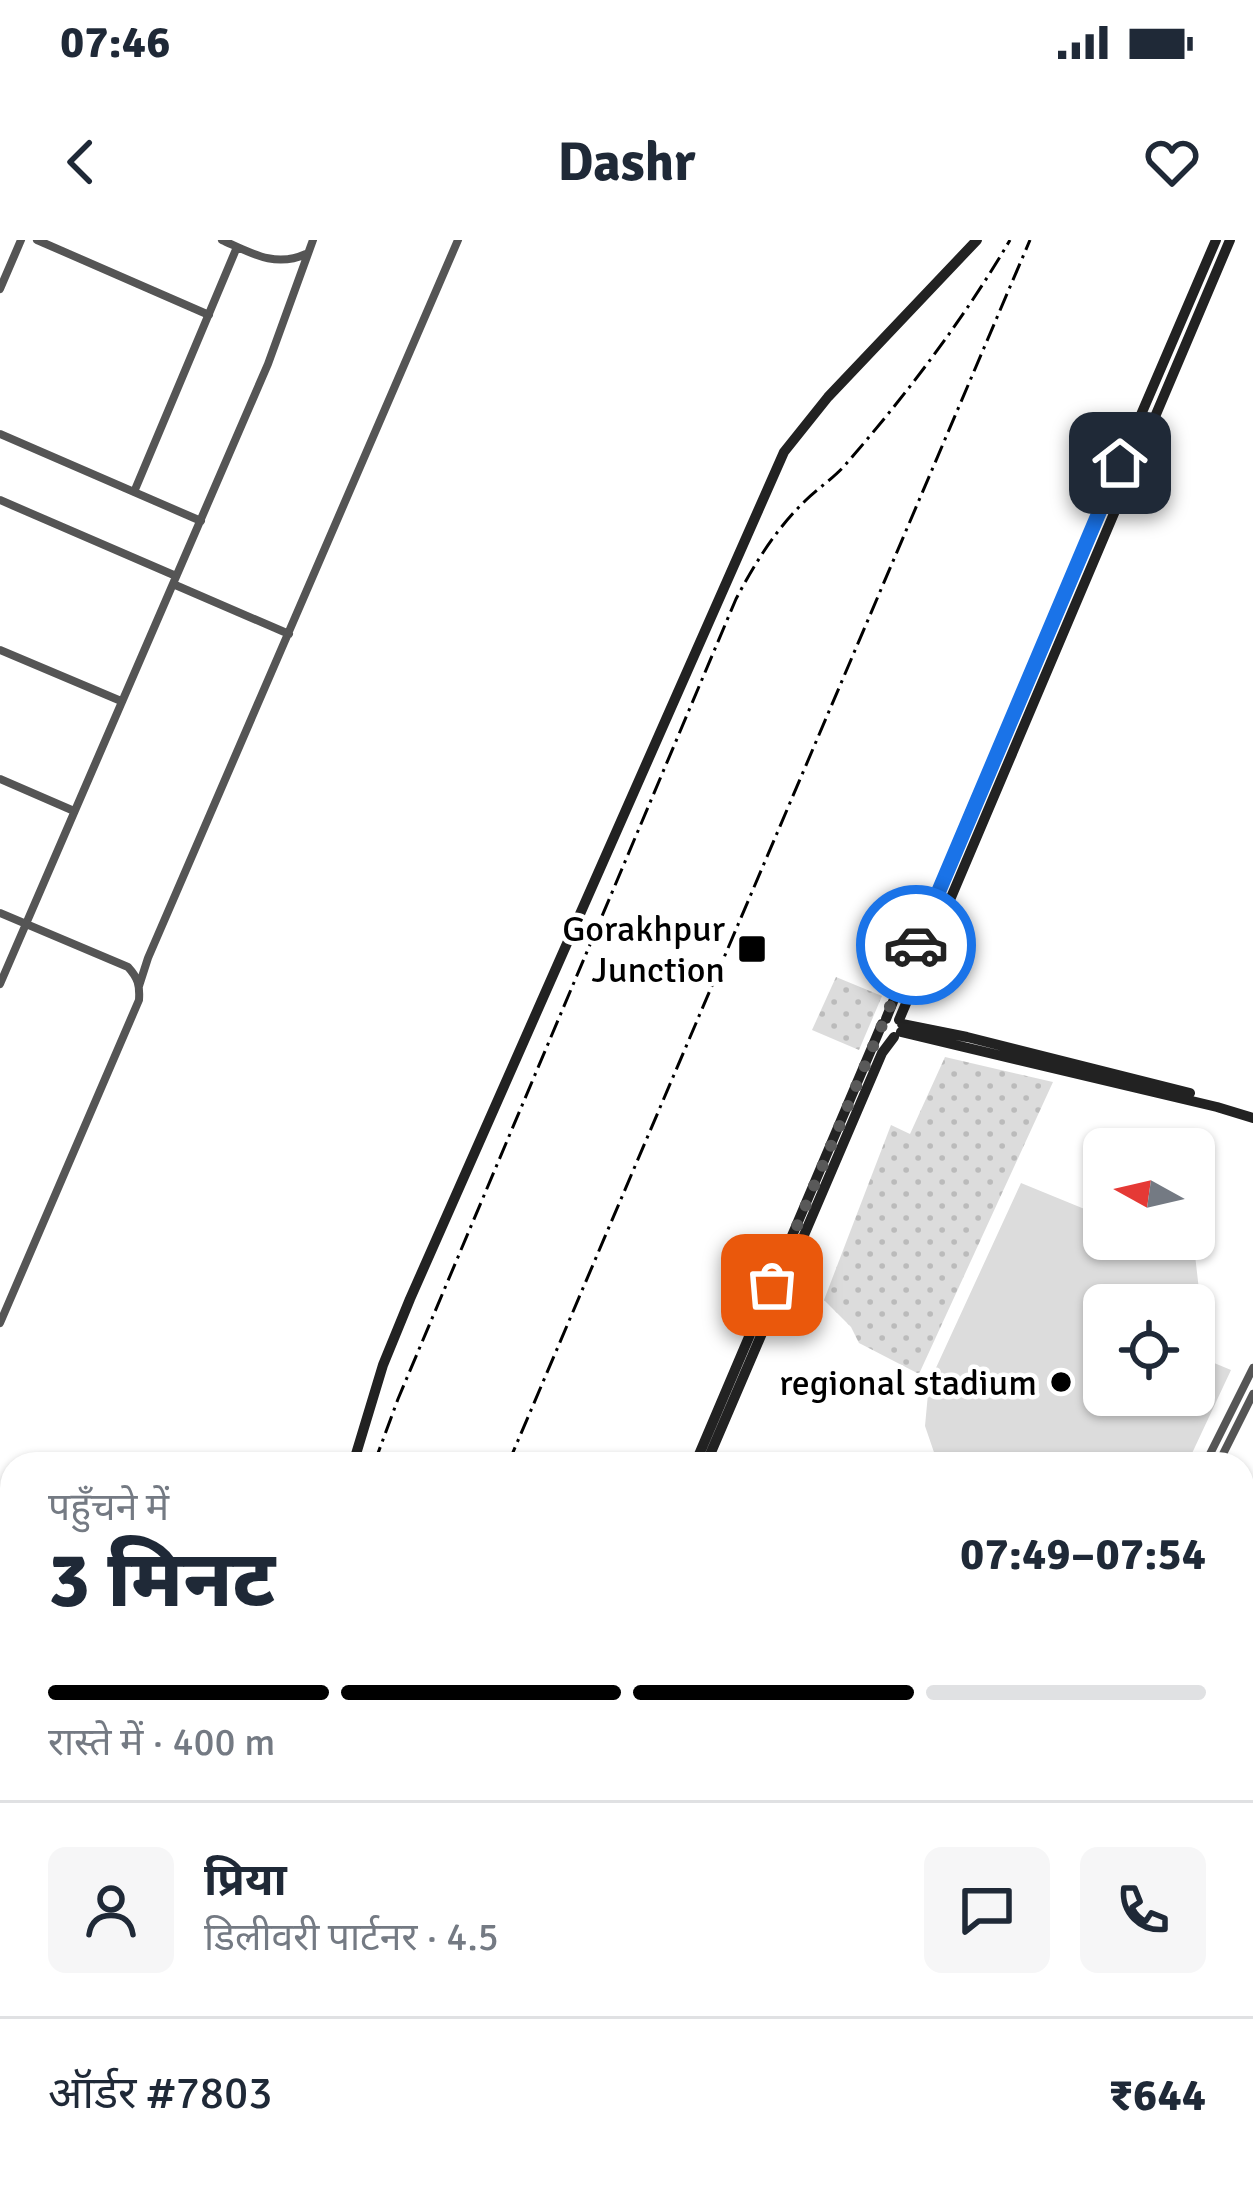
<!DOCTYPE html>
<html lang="hi">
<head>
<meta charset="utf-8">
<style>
  :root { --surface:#fff; --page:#f6f6f7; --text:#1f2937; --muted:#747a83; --line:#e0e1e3; --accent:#000 }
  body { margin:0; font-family:Signika,"Noto Sans Devanagari",sans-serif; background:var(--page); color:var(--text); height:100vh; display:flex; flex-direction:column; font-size:45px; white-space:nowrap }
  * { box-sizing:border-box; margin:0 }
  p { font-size:39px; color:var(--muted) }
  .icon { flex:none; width:66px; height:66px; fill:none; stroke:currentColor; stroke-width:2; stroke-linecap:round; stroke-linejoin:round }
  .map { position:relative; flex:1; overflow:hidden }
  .details { position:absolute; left:0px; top:1212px; width:1254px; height:744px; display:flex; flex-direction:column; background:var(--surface); border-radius:36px 36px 0 0; box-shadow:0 3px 9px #0004 }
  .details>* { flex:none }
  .needle { width:78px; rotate:278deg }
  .buttons { position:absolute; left:1083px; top:888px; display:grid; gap:24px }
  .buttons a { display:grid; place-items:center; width:132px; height:132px; border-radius:18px; background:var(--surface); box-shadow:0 3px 9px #0004; font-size:60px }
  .pin { position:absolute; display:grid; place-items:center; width:102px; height:102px; color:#fff; margin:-51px; border-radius:24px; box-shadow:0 6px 18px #0006 }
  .courier { position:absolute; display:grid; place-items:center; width:120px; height:120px; margin:-60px; border:9px solid #1a73e8; border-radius:50%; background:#fff; color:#222; box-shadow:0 3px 15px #0007 }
  .overview em { font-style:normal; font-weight:800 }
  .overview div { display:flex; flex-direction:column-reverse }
  .overview { display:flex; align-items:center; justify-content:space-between; height:204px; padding:0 48px }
  h1 { font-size:78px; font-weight:800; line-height:90px }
  .bar { display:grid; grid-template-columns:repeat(4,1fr); gap:18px 12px; align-content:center; height:144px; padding:0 48px }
  .bar i { height:15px; border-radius:9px; background:var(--line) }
  .bar .current { background:var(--accent) }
  .bar p { grid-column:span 4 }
  .line { display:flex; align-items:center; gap:30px; padding:0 48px; border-top:3px solid var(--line) }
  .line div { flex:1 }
  .round { display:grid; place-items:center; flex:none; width:126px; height:126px; border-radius:18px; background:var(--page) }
  .status { display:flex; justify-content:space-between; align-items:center; height:84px; padding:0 60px; background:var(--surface); direction:ltr }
  .status svg { height:33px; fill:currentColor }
  header { display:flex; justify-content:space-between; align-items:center; height:156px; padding:0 48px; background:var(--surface); font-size:54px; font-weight:800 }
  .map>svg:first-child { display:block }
  .grass { fill:#dcdcdc; fill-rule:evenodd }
  .park { fill:url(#park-dots) }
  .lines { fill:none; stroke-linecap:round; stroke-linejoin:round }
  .stream { stroke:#a3a3a3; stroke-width:3 }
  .primary-casing { stroke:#dbdbdb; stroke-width:18 }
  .street { stroke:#555; stroke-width:8 }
  .secondary { stroke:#222; stroke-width:10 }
  .primary { stroke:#000; stroke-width:12 }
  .rail { stroke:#000; stroke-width:3; stroke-dasharray:18 6 3 6; stroke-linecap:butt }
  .done { stroke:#595959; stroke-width:12; stroke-dasharray:0 21.6 }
  .route { stroke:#1a73e8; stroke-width:15 }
  .poi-dot { fill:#000; stroke:#fff; stroke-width:4.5 }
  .labels { text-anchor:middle; stroke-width:9; stroke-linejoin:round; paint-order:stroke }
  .poi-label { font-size:36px; fill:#000; stroke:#fff; text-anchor:end }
</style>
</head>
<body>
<div class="status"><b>07:46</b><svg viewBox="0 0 49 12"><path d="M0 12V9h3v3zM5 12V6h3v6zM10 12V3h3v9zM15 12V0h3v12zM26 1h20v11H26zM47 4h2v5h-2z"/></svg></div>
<header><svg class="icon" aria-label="back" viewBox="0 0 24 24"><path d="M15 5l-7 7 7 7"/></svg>Dashr<svg class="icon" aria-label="heart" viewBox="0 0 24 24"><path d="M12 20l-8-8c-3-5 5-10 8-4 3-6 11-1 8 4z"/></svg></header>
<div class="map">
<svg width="1253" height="1956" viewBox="0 0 1253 1956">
  <defs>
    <pattern id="park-dots" width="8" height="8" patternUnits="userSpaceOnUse" patternTransform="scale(3)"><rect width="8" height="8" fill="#dcdcdc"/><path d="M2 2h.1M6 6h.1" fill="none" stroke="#bbb" stroke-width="1.8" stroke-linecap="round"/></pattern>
  </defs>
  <rect width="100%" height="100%" fill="#fff"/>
  <path class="grass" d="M1021,943L1104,977V999H1157L1195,1015L1207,1120L1231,1130L1187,1224H938L925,1186L929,1143ZM1104,1065H1194V1155H1104Z"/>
  <path class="park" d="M836,737L882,756L859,810L812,790Z
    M945,817L1053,842L919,1134L859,1103L851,1087L824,1060L891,885L910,894Z"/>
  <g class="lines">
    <path class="stream" d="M692,1956V1944"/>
    <g class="primary-casing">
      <path id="primary" d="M0,1475L12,1491
        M1118,1944L1128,1956
        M1135,1944L1146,1956
        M220,1956L225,1944
        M236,1956L241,1944"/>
    </g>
    <path class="street" d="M37,0L209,75
      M222,0C251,13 275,28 306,14
      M0,49L21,0
      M0,194L201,281
      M134,252L237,7
      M0,260L176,336
      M173,344L289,394
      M0,410L121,461
      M0,539L74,571
      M0,673L128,727C138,738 140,745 139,760L0,1083
      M0,744L268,124L313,0
      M139,746L148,718L458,0
      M1205,1224L1253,1128
      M1218,1224L1253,1154
      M1242,1634L1253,1635
      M322,1944L350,1956
      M525,1944L543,1956
      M642,1944L668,1956
      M241,1949L266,1956
      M447,1956L462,1944
      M571,1956L579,1944
      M732,1956V1944
      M916,1956L919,1944
      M971,1956L977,1944
      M1090,1956L1099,1944
      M1215,1956L1219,1944"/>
    <path class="secondary" d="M886,779L969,575L1216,0
      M899,780L1230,0
      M902,784L967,797L1190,853
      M901,792L1217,867L1253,878
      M353,1224L383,1125L410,1059L784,212L828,157L977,0
      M695,1224L882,784
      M706,1224L882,813L894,797
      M0,1457L12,1474
      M1242,1585L1253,1588
      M409,1956L415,1944"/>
    <use href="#primary" class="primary"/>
    <path class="rail" d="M374,1224L398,1159L736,359C755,323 776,289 805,261C818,248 834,238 846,224C906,155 964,79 1010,0
      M508,1224L1030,0
      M103,1956L126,1944
      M203,1956L208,1944"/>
  </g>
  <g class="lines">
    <path class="done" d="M772,1045L916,705"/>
    <path class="route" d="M916,705L1120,223"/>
  </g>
  <g class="poi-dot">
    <rect x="737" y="694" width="30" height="30" rx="6"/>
    <circle cx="1061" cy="1142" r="12"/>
  </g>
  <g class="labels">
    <g class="poi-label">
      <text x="725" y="701">Gorakhpur<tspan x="725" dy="41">Junction</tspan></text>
      <text x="1037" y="1155">regional stadium</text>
    </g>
  </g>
</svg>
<div class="buttons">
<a><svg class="needle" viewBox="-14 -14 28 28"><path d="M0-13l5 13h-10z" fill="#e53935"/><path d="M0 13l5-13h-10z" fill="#747a83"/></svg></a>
<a><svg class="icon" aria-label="locate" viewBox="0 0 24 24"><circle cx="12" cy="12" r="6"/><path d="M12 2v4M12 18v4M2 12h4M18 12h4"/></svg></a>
</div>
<div class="pin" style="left:772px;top:1045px;background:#ea580c"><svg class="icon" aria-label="bag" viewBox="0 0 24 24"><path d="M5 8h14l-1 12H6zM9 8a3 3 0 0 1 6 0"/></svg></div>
<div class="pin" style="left:1120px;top:223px;background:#1f2937"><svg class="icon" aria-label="home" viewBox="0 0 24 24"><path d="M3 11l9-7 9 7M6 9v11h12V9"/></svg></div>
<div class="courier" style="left:916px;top:705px"><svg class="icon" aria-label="car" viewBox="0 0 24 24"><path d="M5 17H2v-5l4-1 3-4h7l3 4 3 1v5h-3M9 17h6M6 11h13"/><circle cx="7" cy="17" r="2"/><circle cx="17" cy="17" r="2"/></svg></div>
<section class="details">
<div class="overview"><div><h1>3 मिनट</h1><p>पहुँचने में</p></div><em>07:49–07:54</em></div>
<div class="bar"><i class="current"></i><i class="current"></i><i class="current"></i><i></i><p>रास्ते में · 400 m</p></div>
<div class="line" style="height:216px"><a class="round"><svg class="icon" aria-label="person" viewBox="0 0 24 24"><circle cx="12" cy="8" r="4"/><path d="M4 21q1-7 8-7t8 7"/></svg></a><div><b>प्रिया</b><p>डिलीवरी पार्टनर · 4.5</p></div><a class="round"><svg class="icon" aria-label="chat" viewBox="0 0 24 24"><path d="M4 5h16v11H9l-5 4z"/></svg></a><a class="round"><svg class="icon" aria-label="phone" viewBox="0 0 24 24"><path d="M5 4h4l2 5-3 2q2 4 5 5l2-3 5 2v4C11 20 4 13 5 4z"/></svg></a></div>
<div class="line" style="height:156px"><div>ऑर्डर #7803</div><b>₹644</b></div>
</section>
</div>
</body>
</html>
